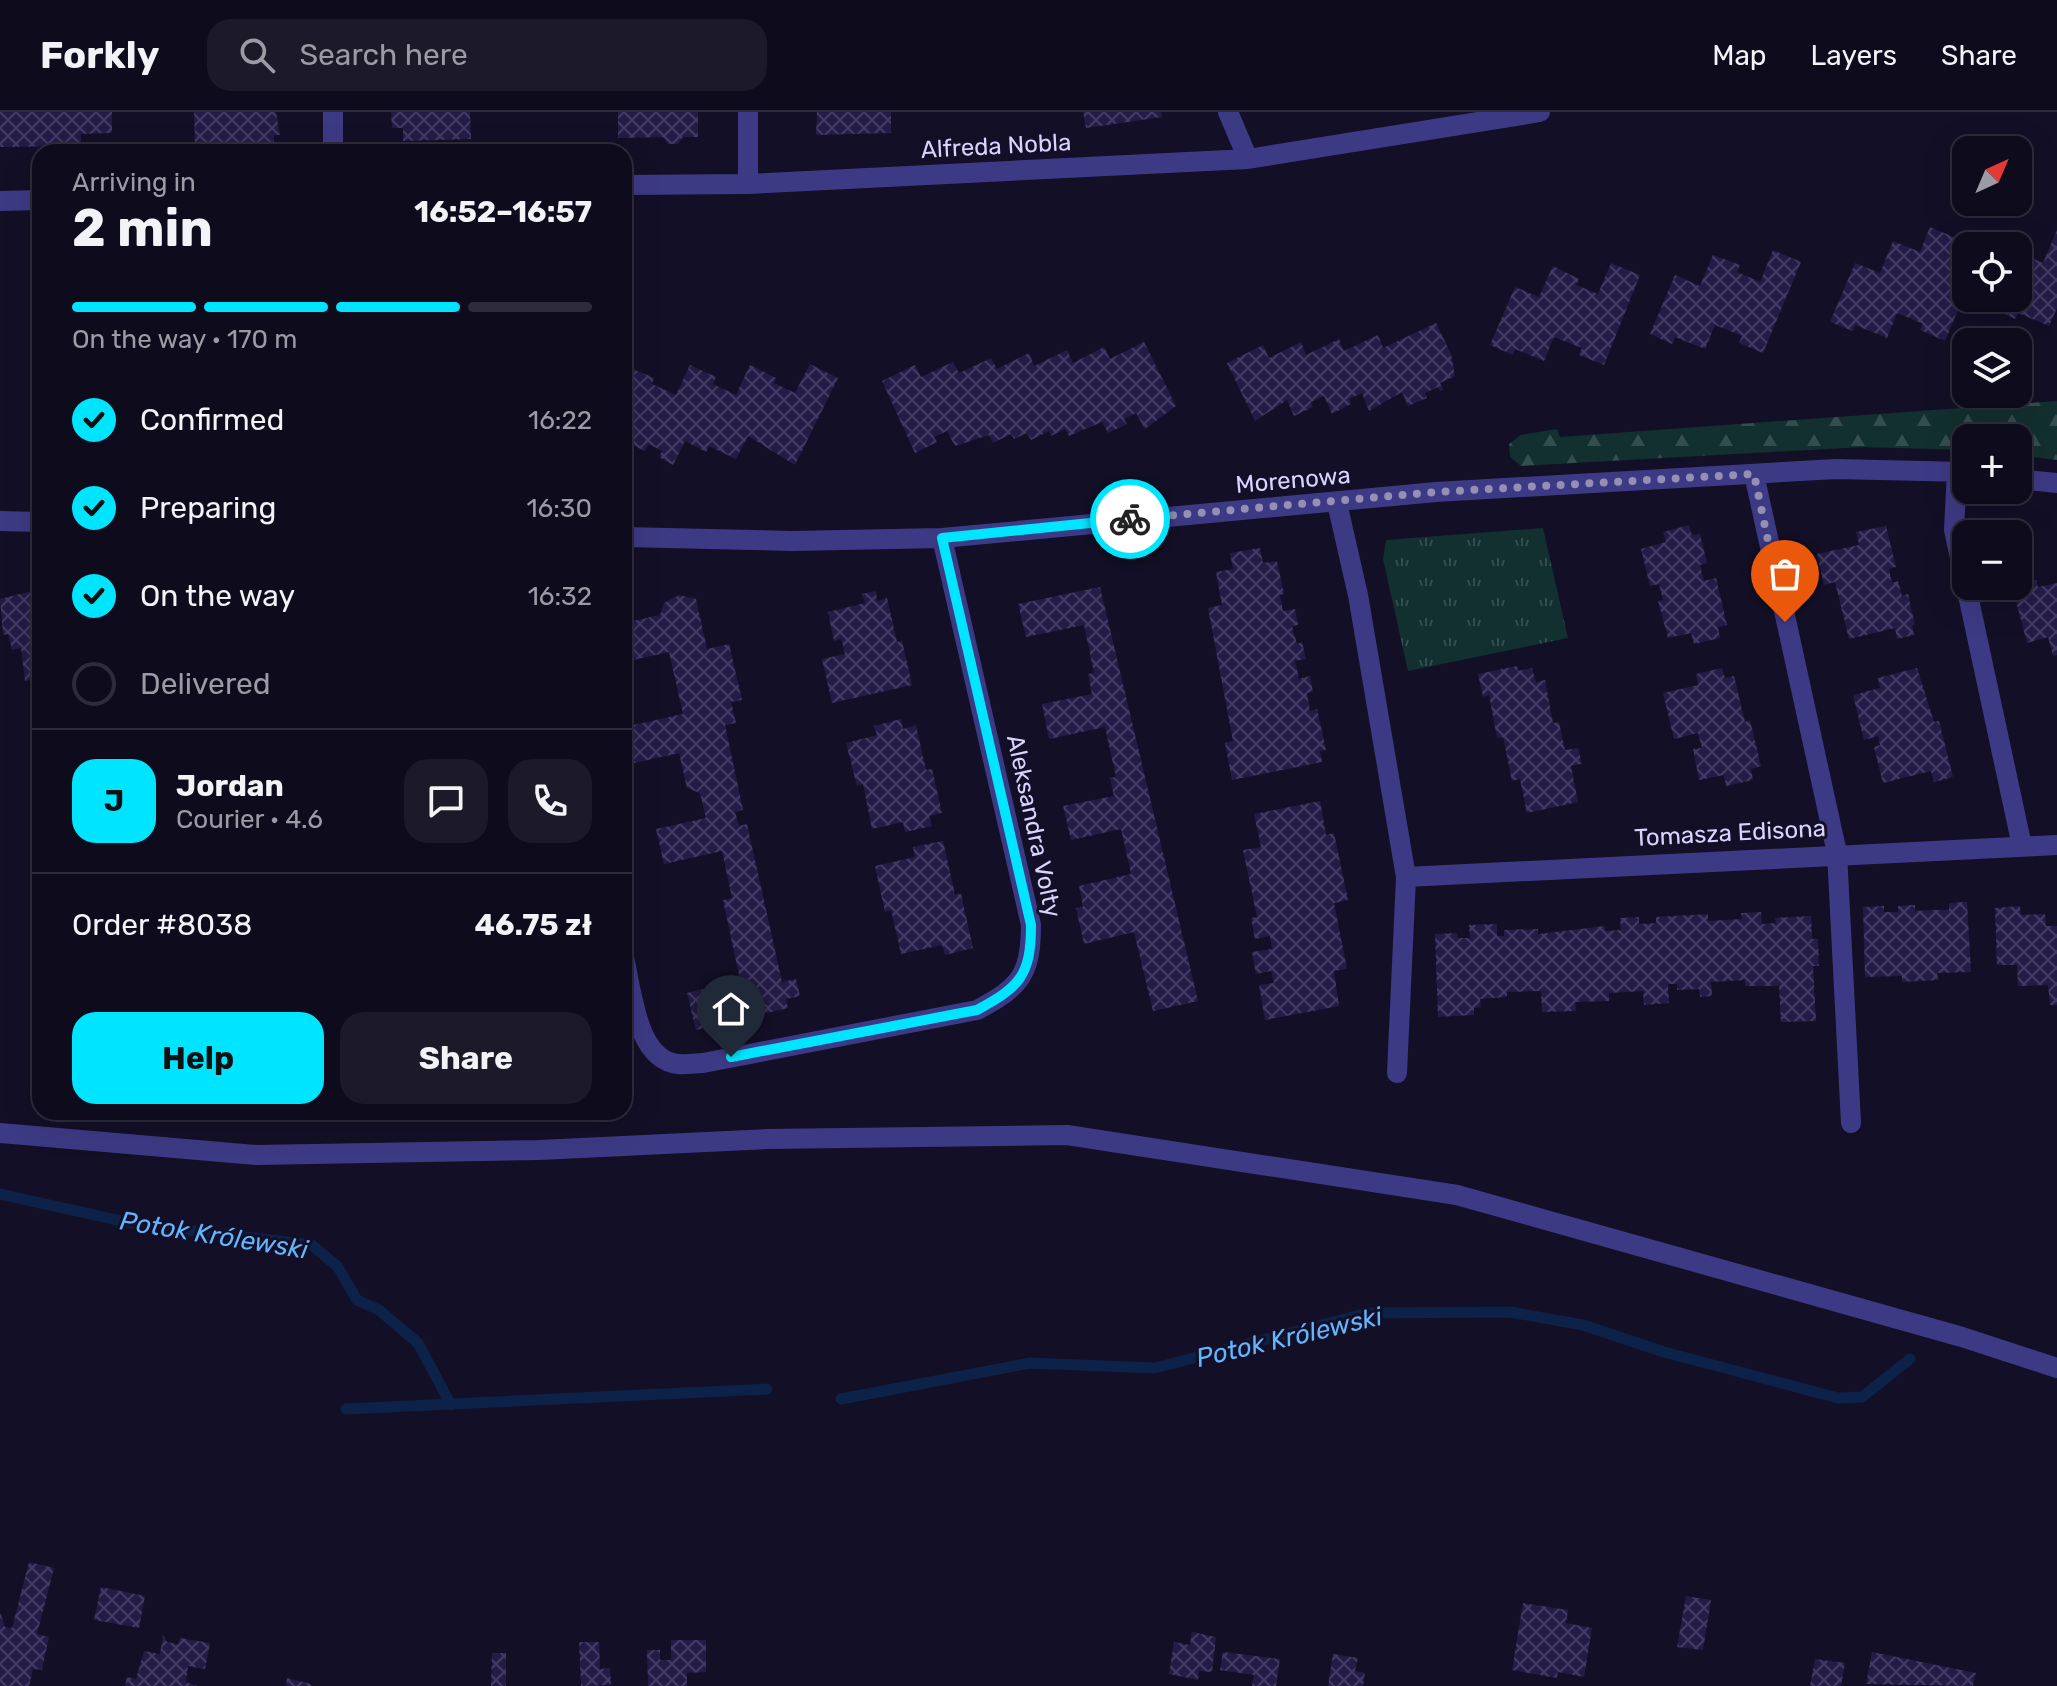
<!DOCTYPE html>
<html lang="en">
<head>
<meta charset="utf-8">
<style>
  :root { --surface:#0e0b1c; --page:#1c1929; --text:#f1f3f6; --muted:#9b9ba3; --line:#2e2b3b; --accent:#00e5ff }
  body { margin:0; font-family:Rubik,sans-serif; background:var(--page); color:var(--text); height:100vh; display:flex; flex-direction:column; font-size:30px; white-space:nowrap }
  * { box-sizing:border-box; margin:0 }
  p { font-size:26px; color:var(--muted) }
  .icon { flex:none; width:44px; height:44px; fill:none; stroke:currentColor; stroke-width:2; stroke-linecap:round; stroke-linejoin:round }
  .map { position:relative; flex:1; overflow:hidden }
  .details { position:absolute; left:32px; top:32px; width:600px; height:976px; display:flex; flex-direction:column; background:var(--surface); border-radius:24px; box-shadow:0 8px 32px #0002,0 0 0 2px var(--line) }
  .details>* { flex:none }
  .needle { width:52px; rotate:44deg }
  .buttons { position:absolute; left:1952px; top:24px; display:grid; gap:16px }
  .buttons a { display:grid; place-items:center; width:80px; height:80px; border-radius:16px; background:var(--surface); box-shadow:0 8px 32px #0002,0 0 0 2px var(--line); font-size:40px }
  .pin { position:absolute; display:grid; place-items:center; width:68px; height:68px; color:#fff; margin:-82px -34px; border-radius:50% 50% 50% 0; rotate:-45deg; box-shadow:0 0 8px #0007 }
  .pin .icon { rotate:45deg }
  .courier { position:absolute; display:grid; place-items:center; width:80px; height:80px; margin:-40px; border:6px solid #00e5ff; border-radius:50%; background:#fff; color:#222; box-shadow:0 2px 10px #0007 }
  .overview em { font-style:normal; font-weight:700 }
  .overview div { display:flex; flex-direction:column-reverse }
  .overview { display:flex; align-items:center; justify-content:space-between; height:136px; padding:0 40px }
  h1 { font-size:52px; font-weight:700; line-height:60px }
  .bar { display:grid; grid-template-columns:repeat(4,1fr); gap:12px 8px; align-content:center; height:96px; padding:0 40px }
  .bar i { height:10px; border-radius:6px; background:var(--line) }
  .bar .active { background:var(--accent) }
  .bar p { grid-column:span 4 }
  .line { display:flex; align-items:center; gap:20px; padding:0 40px; border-top:2px solid var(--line) }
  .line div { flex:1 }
  .round { display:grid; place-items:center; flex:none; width:84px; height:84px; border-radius:24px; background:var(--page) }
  ol { padding:0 40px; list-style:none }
  li { display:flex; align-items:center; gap:24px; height:88px }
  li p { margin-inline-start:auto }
  li .icon { padding:8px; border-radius:50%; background:var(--accent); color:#111; stroke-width:4 }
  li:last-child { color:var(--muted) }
  li i { width:44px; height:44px; border:4px solid var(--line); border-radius:50% }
  .button { display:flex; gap:16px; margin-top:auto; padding:16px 40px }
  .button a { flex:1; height:92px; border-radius:24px; background:var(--accent); color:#111; font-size:32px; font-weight:700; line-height:92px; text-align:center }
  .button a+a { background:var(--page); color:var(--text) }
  header { display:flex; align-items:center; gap:48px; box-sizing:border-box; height:112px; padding:0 40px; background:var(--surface); border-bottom:2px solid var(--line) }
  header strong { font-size:38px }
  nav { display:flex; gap:44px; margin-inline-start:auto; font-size:28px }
  .search { width:560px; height:72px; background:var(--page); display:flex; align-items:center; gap:20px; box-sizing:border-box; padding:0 28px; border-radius:24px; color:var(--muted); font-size:30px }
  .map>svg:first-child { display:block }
  .grass { fill:url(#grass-tufts) }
  .forest { fill:url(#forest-firs) }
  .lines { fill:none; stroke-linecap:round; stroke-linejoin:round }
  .stream { stroke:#0c2248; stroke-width:11 }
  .building { fill:url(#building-cross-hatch) }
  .minor { stroke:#3d3a85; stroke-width:20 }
  .done { stroke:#948fb3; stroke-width:8; stroke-dasharray:0 14.4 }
  .route { stroke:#00e5ff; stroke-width:10 }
  .labels { text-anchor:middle; stroke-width:6; stroke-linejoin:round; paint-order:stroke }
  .street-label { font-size:24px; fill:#d9d4ff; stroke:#130f26 }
  .water-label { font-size:26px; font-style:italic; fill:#62b6ff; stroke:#130f26 }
</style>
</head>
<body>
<header>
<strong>Forkly</strong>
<div class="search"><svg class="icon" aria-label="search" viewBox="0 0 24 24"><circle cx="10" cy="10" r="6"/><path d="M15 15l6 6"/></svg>Search here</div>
<nav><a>Map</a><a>Layers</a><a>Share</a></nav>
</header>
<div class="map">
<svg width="2057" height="1574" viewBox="0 0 2057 1574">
  <defs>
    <pattern id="grass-tufts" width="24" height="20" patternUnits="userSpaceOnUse" patternTransform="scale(2)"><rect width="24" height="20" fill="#12302f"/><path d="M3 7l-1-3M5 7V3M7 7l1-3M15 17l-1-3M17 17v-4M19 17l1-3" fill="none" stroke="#344d4e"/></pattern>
    <pattern id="forest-firs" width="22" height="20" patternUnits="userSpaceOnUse" patternTransform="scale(2)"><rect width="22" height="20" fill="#12302f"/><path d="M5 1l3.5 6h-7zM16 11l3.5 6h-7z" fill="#344d4e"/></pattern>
    <pattern id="building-cross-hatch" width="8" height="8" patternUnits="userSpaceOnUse" patternTransform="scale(2)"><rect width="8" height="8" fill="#241b47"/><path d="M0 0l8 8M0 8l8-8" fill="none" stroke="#433b63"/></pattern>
  </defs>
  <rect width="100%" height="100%" fill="#130f26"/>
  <path class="grass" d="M1543,416L1568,526L1408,559L1383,447L1386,428Z"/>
  <path class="forest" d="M2057,289V348L2018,343V326H1966V338L1863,335L1521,354L1510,345L1509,332L1521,323L1557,317L1560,325Z"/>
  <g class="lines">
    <path class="stream" d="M0,1082L131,1111L312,1133L338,1155L357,1188L379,1198L418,1231L451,1293
      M841,1287L1030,1251L1155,1256L1368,1201L1510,1200L1583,1213L1664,1240L1838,1286L1862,1285L1910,1247
      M346,1297L767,1277"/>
  </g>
  <path class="building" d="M0,0H112V21L81,22V34L0,35Z
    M194,0H276L280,23H274V36L195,37Z
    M391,0H470L471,27L403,29V16H392Z
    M618,0H698V25H683L678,32H668L663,25L618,26Z
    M817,0H891V21L816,23Z
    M1083,0H1161L1162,5L1086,16Z
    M1930,115L1975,134H1966V179L1945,229L1920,218L1923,212L1897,201L1887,226L1855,213L1853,219L1830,210L1855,151L1880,161L1893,129L1920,140Z
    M2057,118V196L2049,214L2018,201L2015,207L1978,189L1980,186H2018V140L2043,151Z
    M1773,138L1801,150L1763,241L1739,231L1742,224L1715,213L1705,237L1675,225L1672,232L1650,222L1675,163L1700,174L1713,143L1740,153L1737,160L1760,170Z
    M1611,151L1640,163L1604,253L1579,243L1582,236L1554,225L1544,249L1515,237L1513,243L1490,233L1515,175L1539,185L1553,154L1579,167L1576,173L1598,182Z
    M1436,211L1451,242L1455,264L1440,271L1443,278L1440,279L1438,275L1425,281L1427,286L1408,294L1402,280L1369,299L1362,281L1349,287L1351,292L1332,302L1324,284L1311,290L1313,295L1294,304L1287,288L1255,309L1227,251L1263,233L1269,246L1301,230L1306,243L1339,227L1344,239L1378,223L1383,236Z
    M1144,230L1176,294L1145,317L1136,301L1124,307L1127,312L1108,321L1102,310L1069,324L1065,317L1051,324L1049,319L1031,328L1027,321L1014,327L1011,322L993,331L989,323L955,334L947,319L934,325L937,330L915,341L882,269L915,253L921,265L953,250L959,261L991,246L997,257L1029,241L1034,254L1067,238L1073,251L1104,235L1110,247Z
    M810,252L838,266L795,353L748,324L736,347L709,334L706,340L685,329L673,353L659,345L662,339L649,332L645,339L624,329L626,254L654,266L652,272L676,283L690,253L716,265L713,272L736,283L750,253L776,266L774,271L795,281Z
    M1689,413L1692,423L1700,422L1707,451L1700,453L1704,469L1716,466L1727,513L1718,515L1720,526L1694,532L1691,521L1668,526L1658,489L1663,488L1659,472L1650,474L1641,437L1666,430L1663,420Z
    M1886,414L1896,455L1889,457L1892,471L1898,469L1902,484L1908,482L1915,513L1912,514L1914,523L1897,527L1895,516L1849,527L1835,470L1824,473L1817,442L1859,433L1856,420Z
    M1260,436L1263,451L1277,449L1284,482L1280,483L1283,499L1295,497L1298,513L1292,514L1297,532L1302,530L1306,547L1295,549L1299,567L1310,564L1313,580L1307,581L1310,599L1317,597L1326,638L1320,639L1322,650L1232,668L1225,631L1233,629L1208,496L1222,493L1216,460L1233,457L1230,441Z
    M2036,468L2038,475L2057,471V543L2053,544L2048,525L2027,531L2012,474Z
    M1100,475L1198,889L1153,899L1134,820L1084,832L1076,796L1083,795L1079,774L1131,762L1121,717L1071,728L1063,694L1114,684L1110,666L1116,665L1105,615L1049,627L1042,592L1092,582L1088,562L1094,561L1084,513L1026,525L1018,492Z
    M40,477V602H39L34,567L25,569L21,536L12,538L8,522L3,523L0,487Z
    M876,479L877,489L887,486L897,530L902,529L912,573L832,591L822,547L845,542L841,527L834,529L828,500L865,491L862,482Z
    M679,483L696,487L707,537L729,532L742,588L731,590L736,611L725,613L743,698L735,700L739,714L747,712L782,870L796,867L800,884L786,887L788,896L696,918L687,881L740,868L723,788L732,786L722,739L664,752L656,717L706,706L700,681L687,676L679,641L626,653L624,645V615L683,602L669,540L624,550V511L660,503L664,491Z
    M1517,554L1518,559L1532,556L1536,570L1545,568L1553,611L1559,610L1565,638L1578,636L1582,652L1571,654L1578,690L1527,701L1520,667L1512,669L1503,625L1497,626L1489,583L1483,585L1478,562Z
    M1722,556L1725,566L1734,564L1745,610L1750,608L1761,654L1751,657L1753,668L1726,674L1724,663L1699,668L1693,637L1702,636L1698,621L1674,627L1663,581L1698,573L1696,562Z
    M1917,556L1934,610L1939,609L1953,665L1934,670L1931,659L1883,671L1874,635L1880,633L1878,624L1864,628L1853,583L1880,576L1878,566Z
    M901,607L903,617L916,613L926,658L932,657L942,701L929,704L932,714L905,720L903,710L872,717L863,672L857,674L846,631L877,623L874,614Z
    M1320,689L1326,723L1334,721L1348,788L1334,791L1347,857L1334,859L1339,894L1265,908L1259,873L1274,871L1271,859L1256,862L1252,840L1272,837L1270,824L1255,827L1251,806L1257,805L1243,738L1261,735L1254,702Z
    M943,729L955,783L961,782L973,836L945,843L942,833L901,842L891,798L885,800L875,754L915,745L913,735Z
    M1967,790L1971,860L1937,861L1938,868L1902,870V864L1865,865L1863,795L1884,794V800H1898V794L1915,793V799L1934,798H1949V791Z
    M2020,794L2021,803L2045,802L2046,814H2057V893H2050L2048,873L2018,874L2017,853H1997L1995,796Z
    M1761,800L1762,812L1776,811L1775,806L1811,804L1812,827H1818L1819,854H1813L1816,909L1781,910L1779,874H1745V868L1711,870L1712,884L1700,885L1699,877L1677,878V872H1668L1669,891L1644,893L1643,879L1609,881V889L1575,890L1576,899L1542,900L1541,879L1507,880V885L1480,887L1481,895L1474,896V903L1438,905L1435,822L1457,821L1458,826H1470L1469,813L1497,812V824H1504V818L1538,817V822L1605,814V819L1621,818L1620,806L1639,805V812L1656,811V805L1708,802V809L1742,807L1741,801Z
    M29,1450L54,1456L37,1522L49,1525L42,1558L33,1557L29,1574H0V1500L5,1515L12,1516Z
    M101,1475L145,1484L139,1516L94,1508Z
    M1686,1484L1711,1488L1703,1538L1677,1535Z
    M1523,1491L1568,1498L1566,1511L1592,1516L1584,1565L1558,1560L1557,1566L1512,1558Z
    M1192,1520L1216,1525L1212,1560L1199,1559L1198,1568L1169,1562L1174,1530L1190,1533Z
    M163,1523L167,1530L178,1532L180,1526L210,1531L205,1557L188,1554L186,1570L198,1574H125L127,1565L136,1567L144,1539L160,1542Z
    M671,1528H706V1560L687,1561V1574H648L647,1538H660V1548H671Z
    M579,1530H599L600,1557L610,1556L611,1573L581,1574Z
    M1223,1540L1280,1547L1276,1574H1252L1254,1563L1220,1558Z
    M1872,1540L1976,1561L1973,1574L1866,1572Z
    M492,1541H506V1574H491Z
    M1333,1542L1358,1546L1355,1559L1365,1561L1363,1574H1328Z
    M1815,1547L1845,1551L1841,1574H1810Z
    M287,1566L311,1572V1574H286Z"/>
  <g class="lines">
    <path class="minor" d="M333,0V40
      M1228,0L1248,47
      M748,72V0
      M624,73L748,72L1248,47L1540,0
      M0,89L40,88
      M1957,359L1954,418L2022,734
      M1754,362L1837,741L1851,1011
      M2018,367L2057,371
      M1337,391L1358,483L1406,765L1397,961
      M0,409L40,410
      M624,425L792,429L942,426L1436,380L1836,357L1966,360
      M1406,765L2057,733
      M624,846C632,877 636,948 678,952C686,953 695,951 703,951L977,898C1020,875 1031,863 1031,813L942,426
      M0,1021L256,1043L539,1038L768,1027L1067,1023L1457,1083L1962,1225L2057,1256"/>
  </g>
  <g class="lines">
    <path class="done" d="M1130,407L1436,380L1754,362L1785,510"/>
    <path class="route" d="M731,945L977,898C1020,875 1031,863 1031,813L942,426L1130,407"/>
  </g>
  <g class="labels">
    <g class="street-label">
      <text transform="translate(996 34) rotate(-3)" y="8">Alfreda Nobla</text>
      <text transform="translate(1293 368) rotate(-5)" y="8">Morenowa</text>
      <text transform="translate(1034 714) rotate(78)" y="8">Aleksandra Volty</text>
      <text transform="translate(1730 721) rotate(-3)" y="8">Tomasza Edisona</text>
    </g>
    <g class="water-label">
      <text transform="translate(214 1123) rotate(9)" y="9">Potok Królewski</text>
      <text transform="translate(1289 1225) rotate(-13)" y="9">Potok Królewski</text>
    </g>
  </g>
</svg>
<div class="buttons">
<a><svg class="needle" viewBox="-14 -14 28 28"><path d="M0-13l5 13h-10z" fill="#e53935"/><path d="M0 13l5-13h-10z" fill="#9b9ba3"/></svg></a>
<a><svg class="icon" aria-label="locate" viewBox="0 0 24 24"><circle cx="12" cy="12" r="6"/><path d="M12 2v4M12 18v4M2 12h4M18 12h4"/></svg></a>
<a><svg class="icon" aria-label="layers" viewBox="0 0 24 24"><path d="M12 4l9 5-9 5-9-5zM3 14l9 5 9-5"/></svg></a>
<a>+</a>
<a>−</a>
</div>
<div class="pin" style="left:1785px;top:510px;background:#ea580c"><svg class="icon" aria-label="bag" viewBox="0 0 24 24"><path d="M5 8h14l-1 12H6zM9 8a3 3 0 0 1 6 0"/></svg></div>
<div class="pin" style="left:731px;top:945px;background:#1f2937"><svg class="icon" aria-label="home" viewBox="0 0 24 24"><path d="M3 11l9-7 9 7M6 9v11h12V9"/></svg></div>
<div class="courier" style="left:1130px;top:407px"><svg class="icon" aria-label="bike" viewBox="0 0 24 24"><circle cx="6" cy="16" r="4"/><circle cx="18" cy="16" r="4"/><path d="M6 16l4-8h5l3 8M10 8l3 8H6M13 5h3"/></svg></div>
<section class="details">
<div class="overview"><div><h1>2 min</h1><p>Arriving in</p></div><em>16:52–16:57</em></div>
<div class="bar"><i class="active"></i><i class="active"></i><i class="active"></i><i></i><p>On the way · 170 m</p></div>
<ol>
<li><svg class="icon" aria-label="check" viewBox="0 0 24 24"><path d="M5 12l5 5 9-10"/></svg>Confirmed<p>16:22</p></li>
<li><svg class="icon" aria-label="check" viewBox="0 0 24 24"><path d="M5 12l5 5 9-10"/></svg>Preparing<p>16:30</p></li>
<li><svg class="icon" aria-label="check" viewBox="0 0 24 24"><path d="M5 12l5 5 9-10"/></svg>On the way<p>16:32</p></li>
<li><i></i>Delivered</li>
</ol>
<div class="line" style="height:144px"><b class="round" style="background:var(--accent);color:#111">J</b><div><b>Jordan</b><p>Courier · 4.6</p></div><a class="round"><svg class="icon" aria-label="chat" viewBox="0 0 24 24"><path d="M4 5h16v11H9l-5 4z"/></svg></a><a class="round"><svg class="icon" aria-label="phone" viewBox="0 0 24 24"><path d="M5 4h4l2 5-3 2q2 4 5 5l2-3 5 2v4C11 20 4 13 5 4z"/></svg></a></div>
<div class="line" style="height:104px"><div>Order #8038</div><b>46.75 zł</b></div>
<div class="button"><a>Help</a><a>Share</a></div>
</section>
</div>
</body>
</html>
